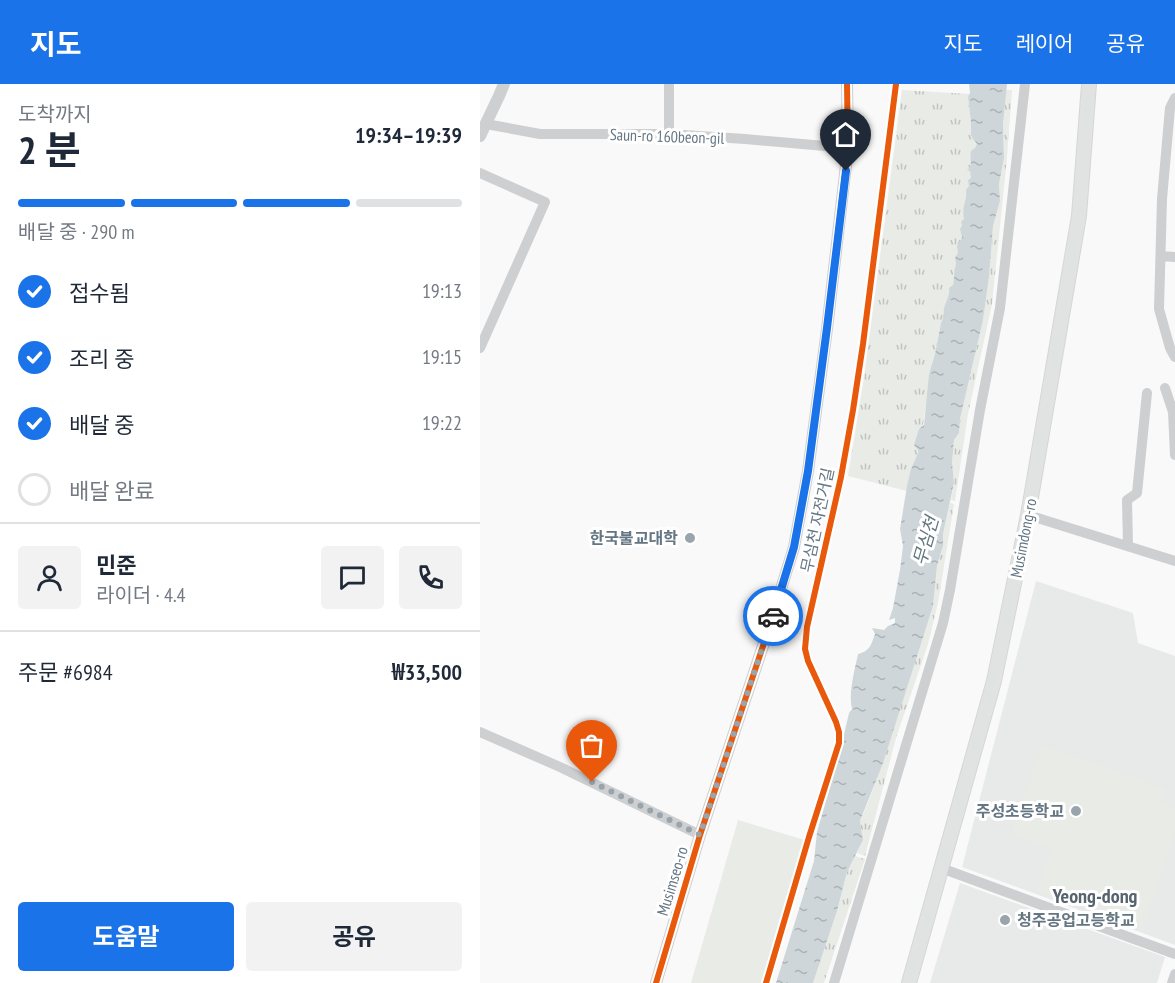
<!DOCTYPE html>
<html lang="ko">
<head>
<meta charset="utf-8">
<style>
  :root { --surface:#fff; --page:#f2f2f3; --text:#1f2937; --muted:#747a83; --line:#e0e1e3; --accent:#1a73e8 }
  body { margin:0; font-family:"PT Sans Narrow","Noto Sans KR",sans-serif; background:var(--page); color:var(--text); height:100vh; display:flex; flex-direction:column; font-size:22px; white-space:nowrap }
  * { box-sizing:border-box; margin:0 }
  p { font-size:20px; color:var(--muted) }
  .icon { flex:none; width:33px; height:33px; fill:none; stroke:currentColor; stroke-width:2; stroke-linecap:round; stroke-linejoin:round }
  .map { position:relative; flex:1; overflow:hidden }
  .side { display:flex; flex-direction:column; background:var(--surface); width:480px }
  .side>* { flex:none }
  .pin { position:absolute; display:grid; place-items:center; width:51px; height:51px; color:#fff; margin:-62px -26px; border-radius:50% 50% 50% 0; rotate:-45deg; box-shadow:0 0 6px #0007 }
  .pin .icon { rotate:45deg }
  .courier { position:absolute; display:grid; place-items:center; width:60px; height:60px; margin:-30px; border:4px solid #1a73e8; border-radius:50%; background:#fff; color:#222; box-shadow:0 2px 8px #0007 }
  .overview em { font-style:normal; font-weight:700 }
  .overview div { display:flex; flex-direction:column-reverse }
  .overview { display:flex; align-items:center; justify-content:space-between; height:102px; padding:0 18px }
  h1 { font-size:39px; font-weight:700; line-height:45px }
  .bar { display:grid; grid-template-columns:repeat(4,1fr); gap:9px 6px; align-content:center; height:72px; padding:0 18px }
  .bar i { height:8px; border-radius:4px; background:var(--line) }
  .bar .selected { background:var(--accent) }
  .bar p { grid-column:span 4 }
  .line { display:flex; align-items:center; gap:15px; padding:0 18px; border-top:2px solid var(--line) }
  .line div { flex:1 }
  .round { display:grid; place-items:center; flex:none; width:63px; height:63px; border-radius:6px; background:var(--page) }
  ol { padding:0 18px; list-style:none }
  li { display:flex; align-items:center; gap:18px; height:66px }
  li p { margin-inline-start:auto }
  li .icon { padding:6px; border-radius:50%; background:var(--accent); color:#fff; stroke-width:4 }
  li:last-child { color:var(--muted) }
  li i { width:33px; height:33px; border:3px solid var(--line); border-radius:50% }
  .button { display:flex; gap:12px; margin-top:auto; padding:12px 18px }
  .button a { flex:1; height:69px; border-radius:6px; background:var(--accent); color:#fff; font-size:24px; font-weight:700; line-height:69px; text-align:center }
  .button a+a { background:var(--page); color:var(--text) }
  header { display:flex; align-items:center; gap:36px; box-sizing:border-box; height:84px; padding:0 30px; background:var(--accent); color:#fff }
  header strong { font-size:28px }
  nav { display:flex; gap:33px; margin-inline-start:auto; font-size:21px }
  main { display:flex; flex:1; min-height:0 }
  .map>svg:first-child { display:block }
  .built { fill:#e8e9e9 }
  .grass { fill:url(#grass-tufts) }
  .park { fill:#e8ebe6 }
  .water { fill:url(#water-ripples) }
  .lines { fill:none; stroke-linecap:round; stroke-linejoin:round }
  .secondary-casing { stroke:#d5d6d7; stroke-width:16 }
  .minor { stroke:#cecfd0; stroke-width:10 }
  .tertiary { stroke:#cecfd0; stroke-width:12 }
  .secondary { stroke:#e1e2e2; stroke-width:14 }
  .cycleway-casing { stroke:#fff; stroke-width:10 }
  .cycleway { stroke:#e8590c; stroke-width:6 }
  .done { stroke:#99a4ac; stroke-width:6; stroke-dasharray:0 10.8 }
  .route { stroke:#1a73e8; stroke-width:8 }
  .poi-dot { fill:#99a4ac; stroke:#fff; stroke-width:2 }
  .labels { text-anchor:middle; stroke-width:6; stroke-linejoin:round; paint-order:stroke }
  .street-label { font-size:16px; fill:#657683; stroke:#fff }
  .poi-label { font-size:16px; font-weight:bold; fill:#657683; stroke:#fff; text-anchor:end }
  .water-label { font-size:18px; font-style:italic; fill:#60757c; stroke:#fff }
  .quarter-label { font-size:20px; font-weight:bold; fill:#57646e; stroke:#fff }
</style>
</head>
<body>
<header>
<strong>지도</strong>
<nav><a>지도</a><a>레이어</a><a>공유</a></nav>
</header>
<main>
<section class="side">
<div class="overview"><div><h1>2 분</h1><p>도착까지</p></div><em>19:34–19:39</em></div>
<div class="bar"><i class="selected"></i><i class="selected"></i><i class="selected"></i><i></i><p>배달 중 · 290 m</p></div>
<ol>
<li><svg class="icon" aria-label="check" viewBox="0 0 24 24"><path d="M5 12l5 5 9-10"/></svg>접수됨<p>19:13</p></li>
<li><svg class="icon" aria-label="check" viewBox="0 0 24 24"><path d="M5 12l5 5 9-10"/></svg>조리 중<p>19:15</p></li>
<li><svg class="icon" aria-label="check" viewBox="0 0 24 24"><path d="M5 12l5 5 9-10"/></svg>배달 중<p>19:22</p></li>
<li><i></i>배달 완료</li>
</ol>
<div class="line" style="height:108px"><a class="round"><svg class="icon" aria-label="person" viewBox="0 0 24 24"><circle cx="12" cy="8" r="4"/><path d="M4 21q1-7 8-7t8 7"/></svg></a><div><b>민준</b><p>라이더 · 4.4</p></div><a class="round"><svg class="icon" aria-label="chat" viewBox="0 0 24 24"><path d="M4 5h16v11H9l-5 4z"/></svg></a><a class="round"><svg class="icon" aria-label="phone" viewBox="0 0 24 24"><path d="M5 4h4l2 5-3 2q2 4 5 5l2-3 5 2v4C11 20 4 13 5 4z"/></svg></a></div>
<div class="line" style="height:78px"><div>주문 #6984</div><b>₩33,500</b></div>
<div class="button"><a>도움말</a><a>공유</a></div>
</section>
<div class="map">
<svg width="695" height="899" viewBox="0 0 695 899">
  <defs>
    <pattern id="grass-tufts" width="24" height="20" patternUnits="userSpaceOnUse" patternTransform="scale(1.5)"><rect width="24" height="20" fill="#e8ebe6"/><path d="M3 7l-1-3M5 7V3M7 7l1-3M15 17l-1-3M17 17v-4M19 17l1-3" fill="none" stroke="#c0c3c0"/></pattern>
    <pattern id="water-ripples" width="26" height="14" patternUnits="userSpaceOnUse" patternTransform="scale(1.5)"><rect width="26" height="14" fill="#ced6d9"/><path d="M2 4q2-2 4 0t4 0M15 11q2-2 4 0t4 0" fill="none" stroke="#abb2b5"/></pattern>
  </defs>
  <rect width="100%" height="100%" fill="#f9f9f9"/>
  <path class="built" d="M556,497L653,529L658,559L695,572V861L482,783Z
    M480,799L685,873L677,899H450Z"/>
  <path class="grass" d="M422,6L490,10L488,14L491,39V52L497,60L490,84L492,95L483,129L484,135L480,145L482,154L473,201L463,227L464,235L461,239L455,270L449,290L448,307L439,367L427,402V407L368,392L384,294Z
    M526,6H532L527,74L512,220L488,330L475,417L471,416L474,399L472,378L474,356L479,349L480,335L503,236L509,193L513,142L520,117L519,100L524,74L523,40Z
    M470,419L474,420L458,519L448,560L416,654L385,772L377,769L383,756L380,738L390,714L453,522L457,482L463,462V450Z
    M375,772L385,775L344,899H333L357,827L367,788Z"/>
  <path class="park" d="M562,662L686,705L681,720L695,725V750L663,843L557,807L571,765L531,751Z
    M258,736L328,757L286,899H211Z"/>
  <path class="water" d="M489,0H527L523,40L524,74L519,100L520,117L513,142L509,193L503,236L480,335L479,349L474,356L472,378L474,399L463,450V462L457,482L453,522L403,679L380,737L383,756L367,788L357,827L333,899H296L334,777L337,748L359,672L369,629L372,625C368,609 375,585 378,570C390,567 391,561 395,550L392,544L404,546L408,542L415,539V534L409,536L413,524L420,486L423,462L420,445L427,402L431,385L439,367L434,361L439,345L444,341L449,290L455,270L461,239C464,234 463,230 464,224C466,217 470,212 469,204L473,201L476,179L475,174L478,169L477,162L482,154L480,145L482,141L481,138L484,135C481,123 488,115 486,106L489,102L488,96L491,94L490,87L487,86C494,82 489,75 491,67L495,64L497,60L491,52V39L488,13L490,9Z"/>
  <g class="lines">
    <g class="secondary-casing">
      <path id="secondary" d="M429,899L514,597L548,431L599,132L609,0"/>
    </g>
    <path class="minor" d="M189,0V50
      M695,14L690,24L682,115L679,225L690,264L695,273
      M6,40L60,50H189L265,55L368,64
      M0,89L65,118L0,264
      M681,172L695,173
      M685,304L693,328L695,371
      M548,431L695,477
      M648,462L647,416L657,409L667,309
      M0,648L80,683L220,751
      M461,784L695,870
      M354,899L463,539L470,506L500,326L520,224L545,0
      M692,899L695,890"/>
    <path class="tertiary" d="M0,52L19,12L24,0
      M176,899L220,751L288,547L314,463L328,387L347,245L368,64L367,0"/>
    <use href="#secondary" class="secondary"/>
    <g class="cycleway-casing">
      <path id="cycleway" d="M176,899L220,751L288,547L314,463L328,387L347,245L368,64L367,0
        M286,899L329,753L359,659V648L356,638L328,577L325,565L327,543L361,393L373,326L383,260L416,0"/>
    </g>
    <use href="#cycleway" class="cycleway"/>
  </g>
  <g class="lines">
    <path class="done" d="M112,698L220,751L293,532"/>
    <path class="route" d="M293,532L314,463L328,387L347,244L366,87"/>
  </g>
  <g class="poi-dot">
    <circle cx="210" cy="454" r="6"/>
    <circle cx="596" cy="727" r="6"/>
    <circle cx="525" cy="836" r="6"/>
  </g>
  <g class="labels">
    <g class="street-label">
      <text transform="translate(187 52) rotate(2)" y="6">Saun-ro 160beon-gil</text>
      <text transform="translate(337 436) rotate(-78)" y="6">무심천 자전거길</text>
      <text transform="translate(543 454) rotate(-79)" y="6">Musimdong-ro</text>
      <text transform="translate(192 797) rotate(-73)" y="6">Musimseo-ro</text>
    </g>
    <g class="poi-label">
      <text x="198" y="460">한국불교대학</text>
      <text x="584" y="733">주성초등학교</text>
      <text x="537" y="842" text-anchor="start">청주공업고등학교</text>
    </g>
    <g class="water-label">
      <text transform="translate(446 457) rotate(-74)" y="6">무심천</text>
    </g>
    <g class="quarter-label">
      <text x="615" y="819">Yeong-dong</text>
    </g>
  </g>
</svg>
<div class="pin" style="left:112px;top:698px;background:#ea580c"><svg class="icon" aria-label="bag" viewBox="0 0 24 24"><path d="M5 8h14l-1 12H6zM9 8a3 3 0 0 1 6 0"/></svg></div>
<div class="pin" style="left:366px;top:87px;background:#1f2937"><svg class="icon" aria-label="home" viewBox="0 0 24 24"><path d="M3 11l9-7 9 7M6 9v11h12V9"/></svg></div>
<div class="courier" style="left:293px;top:532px"><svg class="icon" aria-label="car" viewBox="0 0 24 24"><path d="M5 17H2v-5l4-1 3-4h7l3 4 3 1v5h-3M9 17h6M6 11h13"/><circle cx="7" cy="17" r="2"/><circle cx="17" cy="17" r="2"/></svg></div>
</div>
</main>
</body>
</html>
